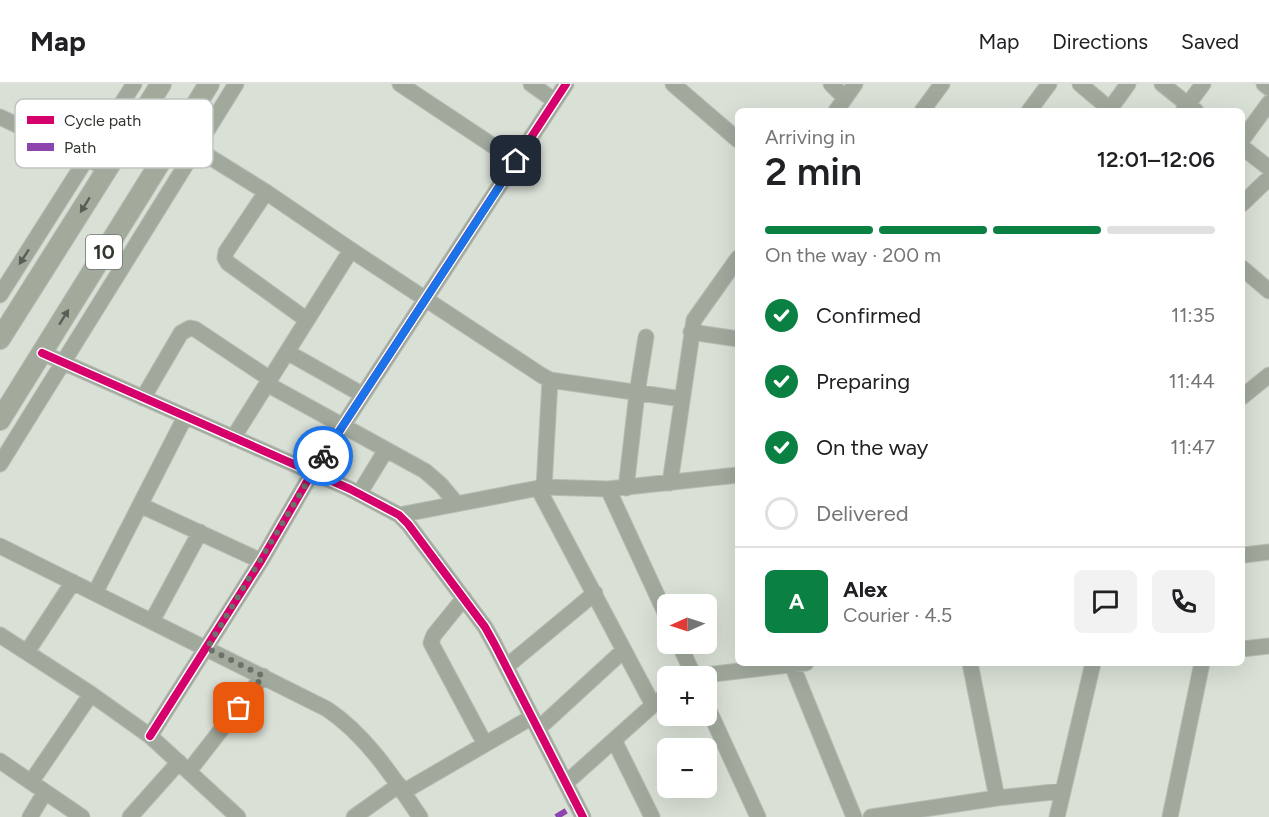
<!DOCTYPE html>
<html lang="en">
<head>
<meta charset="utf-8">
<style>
  :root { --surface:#fff; --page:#f2f2f2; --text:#202124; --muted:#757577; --line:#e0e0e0; --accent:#0b8043 }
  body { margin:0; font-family:Figtree,sans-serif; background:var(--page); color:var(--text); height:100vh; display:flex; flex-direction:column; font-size:22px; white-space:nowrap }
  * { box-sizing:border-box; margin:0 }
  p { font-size:20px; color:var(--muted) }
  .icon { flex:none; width:33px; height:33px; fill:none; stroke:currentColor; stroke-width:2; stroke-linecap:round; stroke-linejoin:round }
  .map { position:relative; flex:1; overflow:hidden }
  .panel { position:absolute; left:735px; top:24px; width:510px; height:558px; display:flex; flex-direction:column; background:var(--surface); border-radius:9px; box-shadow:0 6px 24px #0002 }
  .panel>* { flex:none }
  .needle { width:39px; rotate:267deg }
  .controls { position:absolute; left:657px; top:510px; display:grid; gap:12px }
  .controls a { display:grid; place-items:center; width:60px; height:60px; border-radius:9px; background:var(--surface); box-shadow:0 6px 24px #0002; font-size:30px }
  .pin { position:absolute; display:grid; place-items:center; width:51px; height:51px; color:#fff; margin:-26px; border-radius:12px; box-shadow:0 3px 9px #0006 }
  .courier { position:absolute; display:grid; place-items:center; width:60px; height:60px; margin:-30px; border:4px solid #1a73e8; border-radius:50%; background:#fff; color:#222; box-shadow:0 2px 8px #0007 }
  .headline em { font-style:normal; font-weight:600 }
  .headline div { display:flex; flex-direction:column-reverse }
  .headline { display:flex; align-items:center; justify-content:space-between; height:102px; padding:0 30px }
  h1 { font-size:39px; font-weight:600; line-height:45px }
  .bar { display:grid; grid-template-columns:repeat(4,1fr); gap:9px 6px; align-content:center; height:72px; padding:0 30px }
  .bar i { height:8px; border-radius:4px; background:var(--line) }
  .bar .selected { background:var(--accent) }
  .bar p { grid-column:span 4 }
  .line { display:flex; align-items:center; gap:15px; padding:0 30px; border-top:2px solid var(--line) }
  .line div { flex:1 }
  .round { display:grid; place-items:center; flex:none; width:63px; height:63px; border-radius:9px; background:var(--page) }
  ol { padding:0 30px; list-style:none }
  li { display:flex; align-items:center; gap:18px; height:66px }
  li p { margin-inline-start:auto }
  li .icon { padding:6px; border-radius:50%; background:var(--accent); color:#fff; stroke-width:4 }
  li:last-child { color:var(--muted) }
  li i { width:33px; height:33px; border:3px solid var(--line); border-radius:50% }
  header { display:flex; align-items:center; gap:36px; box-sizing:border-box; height:84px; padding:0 30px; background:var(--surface); border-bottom:2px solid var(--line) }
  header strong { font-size:28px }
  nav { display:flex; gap:33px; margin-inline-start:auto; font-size:21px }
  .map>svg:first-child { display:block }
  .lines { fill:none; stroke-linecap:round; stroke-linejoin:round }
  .minor-casing { stroke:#b8bdb6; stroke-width:17 }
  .major-casing { stroke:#b8bdb6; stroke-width:22 }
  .minor { stroke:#a1a99d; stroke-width:15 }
  .major { stroke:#a2aa9c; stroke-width:20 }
  .quiet { stroke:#8e44ad; stroke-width:6; stroke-dasharray:12 6; stroke-linecap:butt }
  .cycleway-casing { stroke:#fff; stroke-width:11 }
  .cycleway { stroke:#d6006c; stroke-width:8 }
  .oneway { fill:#595f56 }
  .done { stroke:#6c726a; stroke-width:6; stroke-dasharray:0 10.8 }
  .route { stroke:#1a73e8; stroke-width:8 }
  .labels { text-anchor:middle; stroke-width:5; stroke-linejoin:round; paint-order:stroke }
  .shield { fill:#fff; stroke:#70736e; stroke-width:1.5 }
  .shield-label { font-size:20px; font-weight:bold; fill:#323730 }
  .key { fill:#fff; stroke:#c2c3c1; stroke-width:1.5 }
  .key-label { font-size:16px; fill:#323730 }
</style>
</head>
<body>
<header>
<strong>Map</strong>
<nav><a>Map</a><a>Directions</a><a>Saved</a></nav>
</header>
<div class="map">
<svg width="1269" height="733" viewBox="0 0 1269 733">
  <rect width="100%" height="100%" fill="#d9e0d6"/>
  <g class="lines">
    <g class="minor-casing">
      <path id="minor" d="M400,0L516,77
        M531,0L555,17
        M673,0L738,56
        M831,0L845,14
        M1080,0L1112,27
        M1162,0L1196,27
        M1264,0L1269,4
        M1110,25L1128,0
        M836,27L855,0
        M922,27L942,0
        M1029,27L1049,0
        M1183,27L1203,0
        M0,33L108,85
        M176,52L266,108L351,166L541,291L550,296L682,315
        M1242,56L1269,19
        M1242,63L1269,84
        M266,108L226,168L225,174L228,179L307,236
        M1242,120L1269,94
        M1242,184L1269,207
        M0,211L134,0
        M691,248L738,255
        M287,268L363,311
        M42,269L350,405L399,431L408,440L485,543L495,561L583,733
        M267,300L425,387L441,401L456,419
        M1242,313L1269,291
        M143,314L181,249L190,244L195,245L270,295
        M233,354L351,166
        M0,380L236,0
        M670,399L694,236L738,174
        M544,403L550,296
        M538,404L653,621
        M626,404L637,309L646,253
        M608,405L668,535
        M359,410L386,366
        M140,421L261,477
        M399,431L544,403L608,405L738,391
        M0,462L327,625C367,652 393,693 420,733
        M1244,471L1269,468
        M95,509L185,333
        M464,514L434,551L431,559L485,660
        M152,537L200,448
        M0,551L91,610L150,652L238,733
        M679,560L694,592
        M1242,565L1269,562
        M27,568L73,498
        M970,579L997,714
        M792,581L854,733
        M507,582L595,509
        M697,592L806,579
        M706,620L758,733
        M539,644L624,566
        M150,652L261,477L312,389L566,0
        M614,656L652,733
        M0,677L82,733
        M189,687L263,592
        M31,698L91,610
        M566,699L653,621L668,610
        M403,708L532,633
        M30,733L45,708
        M130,733L179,678
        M354,733L399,701
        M871,733L997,714L1062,707
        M1057,733L1093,579
        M1170,733L1202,579"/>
    </g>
    <g class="major-casing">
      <path id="major" d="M0,255L161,0
        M0,336L209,0"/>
    </g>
    <use href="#minor" class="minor"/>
    <use href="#major" class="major"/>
    <path class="quiet" d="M556,733L577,720"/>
    <g class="cycleway-casing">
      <path id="cycleway" d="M42,269L350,405L399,431L408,440L485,543L495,561L583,733
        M150,652L261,477L312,389L566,0"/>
    </g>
    <use href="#cycleway" class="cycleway"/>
  </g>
  <defs><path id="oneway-solid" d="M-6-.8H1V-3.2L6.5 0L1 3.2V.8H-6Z" transform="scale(1.5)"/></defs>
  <g class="oneway">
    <use href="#oneway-solid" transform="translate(85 121) rotate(122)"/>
    <use href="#oneway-solid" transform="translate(24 173) rotate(123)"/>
    <use href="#oneway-solid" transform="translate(64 233) rotate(-58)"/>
  </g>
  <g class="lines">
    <path class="done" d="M239,624L263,592L207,564L323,372"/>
    <path class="route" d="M323,372L516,77"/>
  </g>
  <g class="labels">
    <rect class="shield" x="86" y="151" width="36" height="34" rx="4.5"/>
    <g class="shield-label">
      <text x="104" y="175">10</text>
    </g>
  </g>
  <rect x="15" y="15" width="198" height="69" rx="9" class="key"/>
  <rect x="27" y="32" width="27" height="8" fill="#d6006c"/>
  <rect x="27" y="59" width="27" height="8" fill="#8e44ad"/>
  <g class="key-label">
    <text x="64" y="42">Cycle path</text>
    <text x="64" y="69">Path</text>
  </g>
</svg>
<div class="controls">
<a><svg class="needle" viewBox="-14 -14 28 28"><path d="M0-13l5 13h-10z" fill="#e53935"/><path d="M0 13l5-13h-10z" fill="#757577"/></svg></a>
<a>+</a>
<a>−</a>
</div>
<div class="pin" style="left:239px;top:624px;background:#ea580c"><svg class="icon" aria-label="bag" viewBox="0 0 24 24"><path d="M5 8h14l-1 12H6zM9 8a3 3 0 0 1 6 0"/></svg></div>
<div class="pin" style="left:516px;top:77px;background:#1f2937"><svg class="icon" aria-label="home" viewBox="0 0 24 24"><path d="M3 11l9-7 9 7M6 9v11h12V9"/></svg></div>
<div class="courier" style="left:323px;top:372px"><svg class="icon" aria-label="bike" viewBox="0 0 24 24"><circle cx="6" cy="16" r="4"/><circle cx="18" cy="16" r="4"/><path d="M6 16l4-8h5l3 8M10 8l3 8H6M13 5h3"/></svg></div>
<section class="panel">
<div class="headline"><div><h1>2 min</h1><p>Arriving in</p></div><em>12:01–12:06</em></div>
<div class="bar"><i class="selected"></i><i class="selected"></i><i class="selected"></i><i></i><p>On the way · 200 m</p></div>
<ol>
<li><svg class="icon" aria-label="check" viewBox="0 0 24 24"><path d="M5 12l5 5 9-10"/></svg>Confirmed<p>11:35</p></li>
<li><svg class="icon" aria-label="check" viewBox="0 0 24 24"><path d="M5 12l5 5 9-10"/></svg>Preparing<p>11:44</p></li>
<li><svg class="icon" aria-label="check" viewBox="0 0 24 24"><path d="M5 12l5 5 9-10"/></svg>On the way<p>11:47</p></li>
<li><i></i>Delivered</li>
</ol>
<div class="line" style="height:108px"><b class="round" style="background:var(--accent);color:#fff">A</b><div><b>Alex</b><p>Courier · 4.5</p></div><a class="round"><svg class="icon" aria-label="chat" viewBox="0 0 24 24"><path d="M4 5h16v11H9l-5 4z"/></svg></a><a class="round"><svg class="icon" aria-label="phone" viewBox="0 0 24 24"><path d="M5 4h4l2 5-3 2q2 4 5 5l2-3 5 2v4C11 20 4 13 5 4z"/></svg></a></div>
</section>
</div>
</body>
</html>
